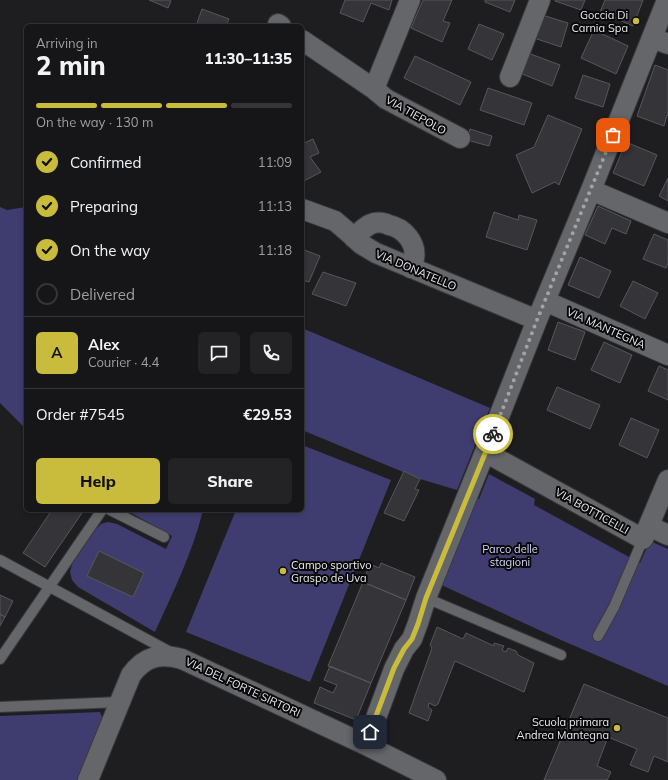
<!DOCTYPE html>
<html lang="en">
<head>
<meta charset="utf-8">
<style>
  :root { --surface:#161619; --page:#232326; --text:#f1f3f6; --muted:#9e9fa2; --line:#353538; --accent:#c9bb3b }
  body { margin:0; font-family:Mulish,sans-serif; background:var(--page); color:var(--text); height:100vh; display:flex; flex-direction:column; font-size:15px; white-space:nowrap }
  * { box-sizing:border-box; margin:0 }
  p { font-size:13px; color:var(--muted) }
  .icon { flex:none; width:22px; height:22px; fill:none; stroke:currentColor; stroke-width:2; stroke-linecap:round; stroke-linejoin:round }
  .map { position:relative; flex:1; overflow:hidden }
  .sheet { position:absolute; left:24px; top:24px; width:280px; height:488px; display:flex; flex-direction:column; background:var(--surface); border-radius:6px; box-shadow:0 2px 6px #0003,0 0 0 1px var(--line) }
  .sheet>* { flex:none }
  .pin { position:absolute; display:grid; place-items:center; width:34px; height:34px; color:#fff; margin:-17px; border-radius:8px; box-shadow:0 2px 6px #0006 }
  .courier { position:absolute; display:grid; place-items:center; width:40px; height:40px; margin:-20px; border:3px solid #c9bb3b; border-radius:50%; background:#fff; color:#222; box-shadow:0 1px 5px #0007 }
  .head em { font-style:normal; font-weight:800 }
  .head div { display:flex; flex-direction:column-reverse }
  .head { display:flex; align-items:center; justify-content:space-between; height:68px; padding:0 12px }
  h1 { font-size:26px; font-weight:800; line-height:30px }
  .bar { display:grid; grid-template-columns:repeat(4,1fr); gap:6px 4px; align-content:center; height:48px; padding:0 12px }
  .bar i { height:5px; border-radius:3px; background:var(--line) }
  .bar .selected { background:var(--accent) }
  .bar p { grid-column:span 4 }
  .line { display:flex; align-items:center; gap:10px; padding:0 12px; border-top:1px solid var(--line) }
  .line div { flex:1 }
  .round { display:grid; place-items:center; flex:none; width:42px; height:42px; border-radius:6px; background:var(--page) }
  ol { padding:0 12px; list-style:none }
  li { display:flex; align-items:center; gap:12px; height:44px }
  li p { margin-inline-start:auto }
  li .icon { padding:4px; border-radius:50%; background:var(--accent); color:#111; stroke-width:4 }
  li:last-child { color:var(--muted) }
  li i { width:22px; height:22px; border:2px solid var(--line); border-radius:50% }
  .primary-button { display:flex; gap:8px; margin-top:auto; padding:8px 12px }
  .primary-button a { flex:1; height:46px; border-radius:6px; background:var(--accent); color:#111; font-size:16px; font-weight:800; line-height:46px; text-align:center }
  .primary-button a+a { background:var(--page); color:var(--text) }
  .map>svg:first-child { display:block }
  .green { fill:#3f3d6f }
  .building { fill:#353539; stroke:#56575b }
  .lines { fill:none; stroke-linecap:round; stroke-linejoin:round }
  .lane-casing { stroke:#3a3a3d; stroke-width:12 }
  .street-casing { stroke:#3a3a3d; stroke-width:22 }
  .lane { stroke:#656669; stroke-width:10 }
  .street { stroke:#656669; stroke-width:20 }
  .done { stroke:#a3a3a6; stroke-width:4; stroke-dasharray:0 7.2 }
  .route { stroke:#c9bb3b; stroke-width:5 }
  .poi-dot { fill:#c9bb3b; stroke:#08080a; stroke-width:1.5 }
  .labels { text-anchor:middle; stroke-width:4; stroke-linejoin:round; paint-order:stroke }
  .poi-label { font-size:11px; fill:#ebebed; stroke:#08080a; text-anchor:end }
  .street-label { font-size:11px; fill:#ebebed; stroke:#08080a }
  .park-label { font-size:11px; fill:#d4d6fa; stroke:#08080a }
</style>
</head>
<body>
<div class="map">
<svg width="668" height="780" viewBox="0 0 668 780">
  <rect width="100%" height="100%" fill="#1e1e21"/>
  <path class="green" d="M0,207L7,210L26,207V429L0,403Z
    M302,328L490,408L457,490L420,479L302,430Z
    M302,445L391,480L310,682L186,632L236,510H302Z
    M489,474L535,499L534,505L640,563L650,541L668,549V686L561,640L437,583L471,498L479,499Z
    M126,510H203C193,552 173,592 155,632L78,587L72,580L70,572L72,564L95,530L101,524L108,522L117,524L166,549L172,536Z
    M100,712L103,719L81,780H0V716Z"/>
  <path class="building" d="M149,0H169L171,1L168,8Z
    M345,0H392L389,10L371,3L363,22L340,13Z
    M423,0H452L443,21L450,23L442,42L411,28Z
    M485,0H515L510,12L485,2Z
    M555,0H585L581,10L555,1Z
    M605,0H643L633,26L600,12Z
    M202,9L229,19L226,26H196Z
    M542,15L568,23L561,47L534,38Z
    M479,24L504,34L492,60L468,49Z
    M594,30L628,46L616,74L581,58Z
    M528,53L560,65L552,86L520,73Z
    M415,56L471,82L460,105L404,78Z
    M655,65L668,70V116L667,115L664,126L637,116Z
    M583,75L610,84L603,107L575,98Z
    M488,88L532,103L524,125L480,110Z
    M548,115L582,129L559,185L555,182L532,193L516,155L534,147Z
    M470,129L492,136L489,146L467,140Z
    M313,139L319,153L310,157L321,172L302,182V144Z
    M626,142L657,155L644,186L613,173Z
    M668,178V201L659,196Z
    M598,206L631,221L626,234L612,228L605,244L585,235Z
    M494,212L518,220L519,215L537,220L527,250L486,237Z
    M654,234L668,240V263L666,268L643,259Z
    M302,249L320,256L309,282L302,280Z
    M580,257L611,271L599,298L568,285Z
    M323,272L356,283L346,306L312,294Z
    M633,281L658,293L645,319L620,306Z
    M558,322L585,332L575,360L548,350Z
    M604,342L632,355L620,383L591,370Z
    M659,366L668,370V400L648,391Z
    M557,387L600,405L590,429L547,410Z
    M631,418L659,430L647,458L619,445Z
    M404,471L420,479L415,489L419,490L404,521L384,513Z
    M52,510H84L45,567L23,553Z
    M99,551L144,573L133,597L87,576Z
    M381,563L415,577L406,600L363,582L370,564L379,568Z
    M363,582L406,600L371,683L328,666Z
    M0,595L13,601L5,617L0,614Z
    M0,614L5,617L0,626Z
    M437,627L463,639L466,633L494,646V643L504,646L502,650L506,652L508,648L516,651L518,655L534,663L524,692L455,661L438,704L435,706L429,703L428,707L432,710L428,721L409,713L432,648L430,645Z
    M330,666L371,683L356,720L314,703L320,687L333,693L337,685L324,680Z
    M584,684L668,718V762L654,756L648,772L630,765L637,749L608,737L597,766L611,772L607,780H544Z"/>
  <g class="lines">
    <g class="lane-casing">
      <path id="lane" d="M110,510L164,537
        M0,560L172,653
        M426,598L561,655
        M598,636L614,607L643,539
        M0,659L102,510
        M0,707L120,702"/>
    </g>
    <g class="street-casing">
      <path id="street" d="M278,24L281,26
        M652,38L668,44
        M302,40L374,89L386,99L460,138
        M510,77L540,0
        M374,89L410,0
        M591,190L668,223
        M302,209L335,221L349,233L361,244L376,253L537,320
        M354,238C360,232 366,225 374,223C379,222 385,223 389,225C404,228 417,243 414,259C414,262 412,265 411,268
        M545,301L668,355
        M485,452L643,539L668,480
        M649,526L668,535
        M366,745L394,669L404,649L412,639L418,623L426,598L485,452L537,320L591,190L667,0
        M88,780L131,675C145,656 160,653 182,659L366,745L436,780"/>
    </g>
    <use href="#lane" class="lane"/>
    <use href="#street" class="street"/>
  </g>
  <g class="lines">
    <path class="done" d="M493,434L537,320L613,135"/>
    <path class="route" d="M370,732L394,668L404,649L412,639L418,624L426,598L493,434"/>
  </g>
  <g class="poi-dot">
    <circle cx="636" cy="21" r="4"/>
    <circle cx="283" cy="571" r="4"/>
    <circle cx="617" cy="728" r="4"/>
  </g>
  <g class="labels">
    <g class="poi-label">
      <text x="628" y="19">Goccia Di<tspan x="628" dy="13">Carnia Spa</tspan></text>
      <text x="291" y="569" text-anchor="start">Campo sportivo<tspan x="291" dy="13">Graspo de Uva</tspan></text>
      <text x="609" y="726">Scuola primara<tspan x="609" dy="13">Andrea Mantegna</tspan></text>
    </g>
    <g class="street-label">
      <text transform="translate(416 115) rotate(29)" y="4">VIA TIEPOLO</text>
      <text transform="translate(416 270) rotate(23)" y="4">VIA DONATELLO</text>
      <text transform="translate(606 328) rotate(24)" y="4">VIA MANTEGNA</text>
      <text transform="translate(592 511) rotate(29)" y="4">VIA BOTTICELLI</text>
      <text transform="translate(243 687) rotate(25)" y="4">VIA DEL FORTE SIRTORI</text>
    </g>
    <g class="park-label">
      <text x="510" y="553">Parco delle<tspan x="510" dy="13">stagioni</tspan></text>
    </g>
  </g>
</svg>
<div class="pin" style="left:613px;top:135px;background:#ea580c"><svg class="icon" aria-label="bag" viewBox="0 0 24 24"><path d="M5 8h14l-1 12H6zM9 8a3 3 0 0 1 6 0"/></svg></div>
<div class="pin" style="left:370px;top:732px;background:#1f2937"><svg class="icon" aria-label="home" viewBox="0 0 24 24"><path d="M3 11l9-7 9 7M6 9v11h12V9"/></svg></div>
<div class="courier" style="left:493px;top:434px"><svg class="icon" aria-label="bike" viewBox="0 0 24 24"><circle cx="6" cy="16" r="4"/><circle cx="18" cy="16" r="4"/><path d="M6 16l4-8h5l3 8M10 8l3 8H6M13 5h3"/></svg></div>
<section class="sheet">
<div class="head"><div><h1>2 min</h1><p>Arriving in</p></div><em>11:30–11:35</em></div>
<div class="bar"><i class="selected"></i><i class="selected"></i><i class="selected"></i><i></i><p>On the way · 130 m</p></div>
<ol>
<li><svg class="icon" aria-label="check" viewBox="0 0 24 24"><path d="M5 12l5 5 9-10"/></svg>Confirmed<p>11:09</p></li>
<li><svg class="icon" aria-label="check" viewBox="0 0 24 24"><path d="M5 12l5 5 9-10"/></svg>Preparing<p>11:13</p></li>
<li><svg class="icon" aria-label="check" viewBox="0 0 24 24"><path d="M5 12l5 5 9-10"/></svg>On the way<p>11:18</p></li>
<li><i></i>Delivered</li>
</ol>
<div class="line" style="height:72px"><b class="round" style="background:var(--accent);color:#111">A</b><div><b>Alex</b><p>Courier · 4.4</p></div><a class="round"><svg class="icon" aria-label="chat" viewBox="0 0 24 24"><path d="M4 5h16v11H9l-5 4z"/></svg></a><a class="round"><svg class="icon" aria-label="phone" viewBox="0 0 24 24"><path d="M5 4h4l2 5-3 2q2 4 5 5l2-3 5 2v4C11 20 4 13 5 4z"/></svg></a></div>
<div class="line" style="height:52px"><div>Order #7545</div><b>€29.53</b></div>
<div class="primary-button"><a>Help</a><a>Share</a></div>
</section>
</div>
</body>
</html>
